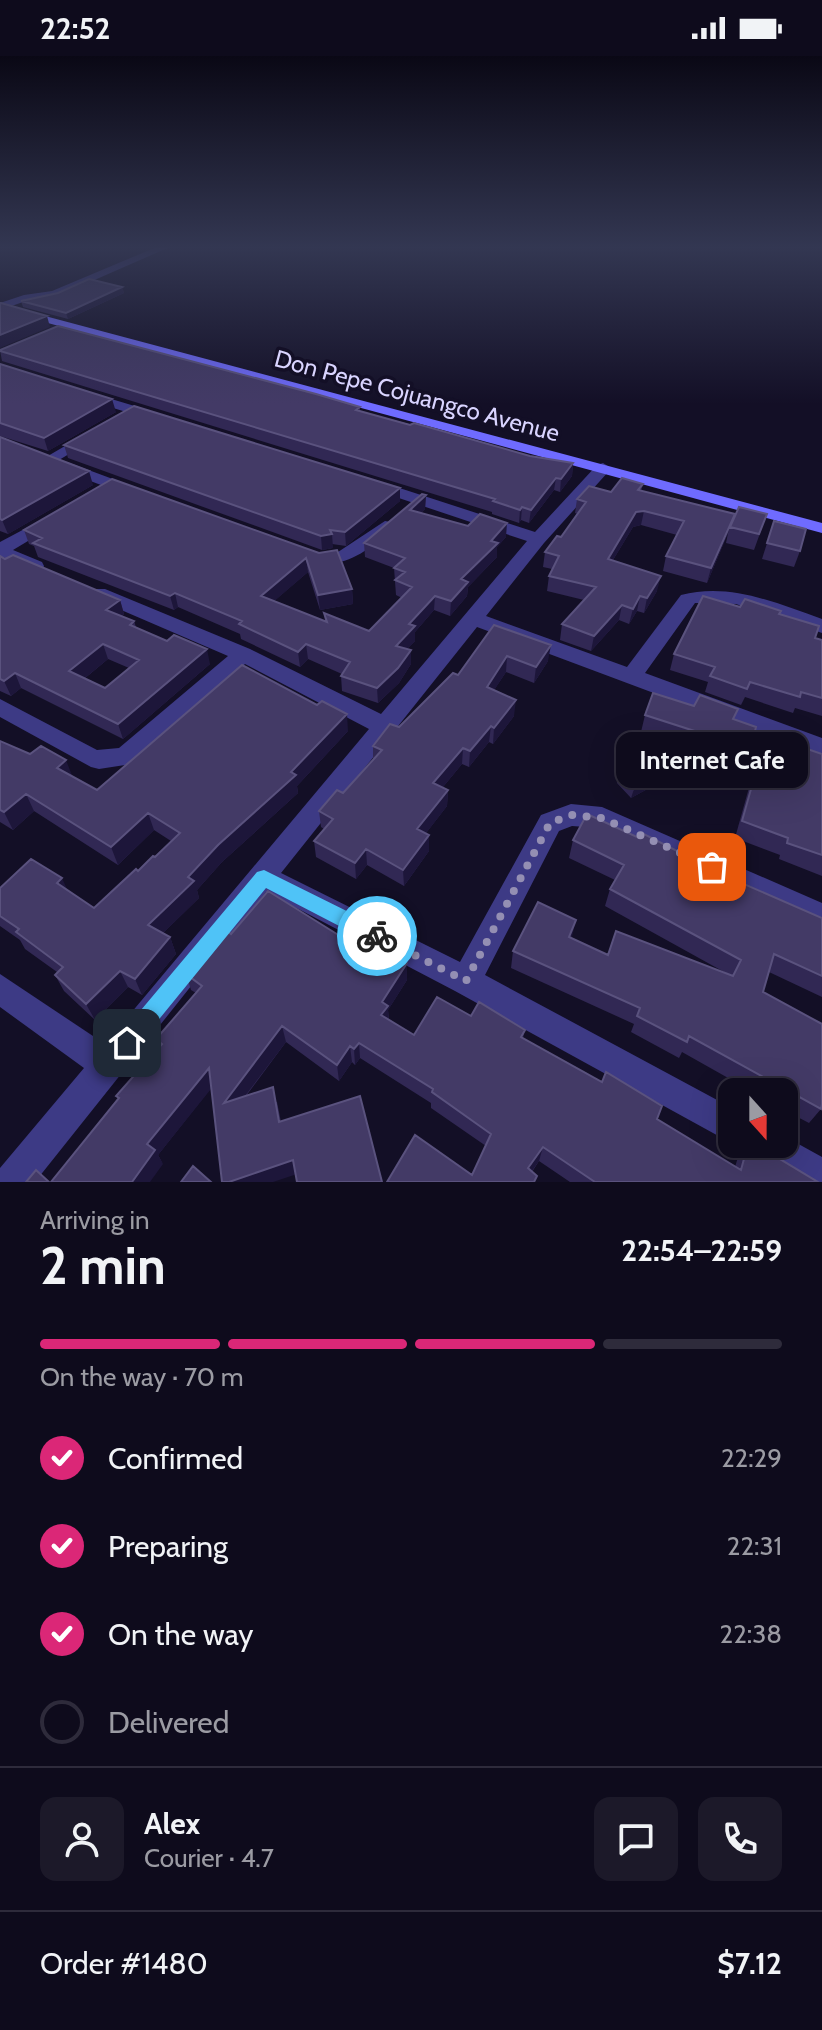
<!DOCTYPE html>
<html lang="en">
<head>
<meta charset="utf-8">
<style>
  :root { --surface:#0e0b1c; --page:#1c1929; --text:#f1f3f6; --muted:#9b9ba3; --line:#2e2b3b; --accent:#db2777 }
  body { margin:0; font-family:Cabin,sans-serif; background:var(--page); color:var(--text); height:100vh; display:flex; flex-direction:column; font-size:30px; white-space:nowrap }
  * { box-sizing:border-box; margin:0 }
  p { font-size:26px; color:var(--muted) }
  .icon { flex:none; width:44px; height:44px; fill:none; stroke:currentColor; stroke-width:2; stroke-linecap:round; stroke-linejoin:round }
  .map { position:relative; height:1126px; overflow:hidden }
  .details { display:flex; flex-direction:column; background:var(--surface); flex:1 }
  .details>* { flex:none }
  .needle { width:52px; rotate:159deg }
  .tools { position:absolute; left:718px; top:1022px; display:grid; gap:16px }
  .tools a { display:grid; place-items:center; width:80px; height:80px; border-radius:16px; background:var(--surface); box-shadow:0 8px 32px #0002,0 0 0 2px var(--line); font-size:40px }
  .pin { position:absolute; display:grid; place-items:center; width:68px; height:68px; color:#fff; margin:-34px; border-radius:16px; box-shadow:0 4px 12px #0006 }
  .courier { position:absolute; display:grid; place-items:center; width:80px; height:80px; margin:-40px; border:6px solid #4fc3f7; border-radius:50%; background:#fff; color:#222; box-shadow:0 2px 10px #0007 }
  .bubble { position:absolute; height:56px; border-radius:16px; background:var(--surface); box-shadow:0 8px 32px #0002,0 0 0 2px var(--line); font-size:26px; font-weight:800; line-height:56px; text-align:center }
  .summary em { font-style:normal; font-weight:800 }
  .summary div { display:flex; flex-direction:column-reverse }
  .summary { display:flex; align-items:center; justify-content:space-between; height:136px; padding:0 40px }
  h1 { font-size:52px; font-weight:800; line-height:60px }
  .bar { display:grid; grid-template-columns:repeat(4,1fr); gap:12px 8px; align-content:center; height:96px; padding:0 40px }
  .bar i { height:10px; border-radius:6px; background:var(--line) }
  .bar .selected { background:var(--accent) }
  .bar p { grid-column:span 4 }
  .line { display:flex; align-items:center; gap:20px; padding:0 40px; border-top:2px solid var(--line) }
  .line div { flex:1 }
  .round { display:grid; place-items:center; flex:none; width:84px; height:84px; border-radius:16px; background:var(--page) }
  ol { padding:0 40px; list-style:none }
  li { display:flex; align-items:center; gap:24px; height:88px }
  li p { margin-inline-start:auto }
  li .icon { padding:8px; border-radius:50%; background:var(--accent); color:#fff; stroke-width:4 }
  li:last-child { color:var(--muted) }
  li i { width:44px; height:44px; border:4px solid var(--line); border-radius:50% }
  .status { display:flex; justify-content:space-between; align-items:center; height:56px; padding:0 40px; background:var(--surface); direction:ltr }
  .status svg { height:22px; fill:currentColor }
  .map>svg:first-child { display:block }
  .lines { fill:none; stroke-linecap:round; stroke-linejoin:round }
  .street { fill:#3d3a85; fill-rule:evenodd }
  .secondary { fill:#6f6bff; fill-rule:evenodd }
  .wall { fill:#312854; fill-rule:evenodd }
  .shaded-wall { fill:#1d163a }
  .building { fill:#433a66; stroke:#5a527e; stroke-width:2; fill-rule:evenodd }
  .route { fill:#4fc3f7 }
  .done { stroke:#948fb3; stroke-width:8; stroke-dasharray:0 14.4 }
  .labels { text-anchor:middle; stroke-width:7; stroke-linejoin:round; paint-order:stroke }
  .far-street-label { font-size:24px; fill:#d9d4ff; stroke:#130f26 }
</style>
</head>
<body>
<div class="status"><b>22:52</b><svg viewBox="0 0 49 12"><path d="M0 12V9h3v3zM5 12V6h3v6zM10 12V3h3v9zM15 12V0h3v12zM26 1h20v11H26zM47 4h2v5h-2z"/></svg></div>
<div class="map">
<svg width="822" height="1126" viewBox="0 0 822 1126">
  <rect width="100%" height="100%" fill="#130f26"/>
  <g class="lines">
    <path class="street" d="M159,190H172L58,240L26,245L0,254V247L24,239L52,235Z
      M88,336L158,357L160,360L153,364L83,343V337Z
      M89,376L96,380L94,383L54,407L49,409L41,404Z
      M67,406L137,432L139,435L131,440L125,438L61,414L59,411Z
      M603,407L611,412L609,415L544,487L486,560L627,611L681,539C730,526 776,547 822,563V577L736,548L695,547L645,617L822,682V700L477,571L281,817L460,906L541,759L571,748L602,751L822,847V874L599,772L572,770L559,775L485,919L732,1052L733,1088L455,935L266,836L35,1126H0V1112L84,1012L0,951V918L105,988L369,673L245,608L133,706L125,709L99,713L91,711L0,661V643L97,694L119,692L228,600L91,541L88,537L91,533H105L250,593L381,658L527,485L369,432V426H381L535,476L597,409Z
      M47,461L56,466L53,470L13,494L42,506L44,510L42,514H28L0,502V486Z
      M385,465L391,466L394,470L391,474C366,496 344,514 310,505L307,501L316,496H338Z
      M784,1080L822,1101V1126H797L751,1100L746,1088H784Z"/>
    <path class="secondary" d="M0,248L822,467V477L0,254Z"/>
  </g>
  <path class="wall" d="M122,231L124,237L68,263L23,251L21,245Z
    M0,294L360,351V355L530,400L573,407L572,420L560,436L554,434L529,467L521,464L519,467L492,458V456L2,305Z
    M0,308L116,356L48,395L0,380Z
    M0,381L93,429L8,478L0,475Z
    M64,389L400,445L346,490L332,488L333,492L322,494L68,402Z
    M643,428L641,435L732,467L767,458L754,494L726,487L728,477L707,527L663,515L666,500L677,479L641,469L633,471L613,504L657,535L644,557L637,555L629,568L619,564L591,595L560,584L562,568L584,544L547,535L549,520L552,513L543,511L545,496L561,481L578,458L575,457L577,443Z
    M426,439L425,453L421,457L506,481L497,491V501L468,531L467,540L450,560L434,554L415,576V585L407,593L411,608L399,627L378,647L342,635L341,620L342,618L308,603L300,611L241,583L240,578L178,551L174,554L38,501L34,490L29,488L24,474L319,497L352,533L353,548L320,554L308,516L274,545L325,565L324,557L369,575L402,542L396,539L394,512L365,501L364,487Z
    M774,465L800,495L794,511L762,503Z
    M0,500L120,544L124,558L122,560L134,565L136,571L210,608L123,683L21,632L11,640L0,635ZM108,603L129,612L105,632L84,623Z
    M740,551L779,558L815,582L822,584V660L795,652L793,657L745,641L741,649L705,636L708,626L670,614L674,598Z
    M494,569L548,605L534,627L506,616L494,634L514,660L493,688L489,686L469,711L462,708L443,731L448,734L447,750L426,777L429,779V795L404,830L367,809L356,823L316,801L314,785L324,773L321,771L319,755L343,737L373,704V690L399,671L458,619Z
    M645,659L734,663L755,675L822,698V820L779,803L780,799L735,782L750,728L700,711L705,697L641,676Z
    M348,675L297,730L298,737L222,806L197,834L199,842L163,877L170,881L176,898L142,939L128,931L95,964L64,935L55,919L57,916L25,893L20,884L0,870V832L68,834L94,852L155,801L171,785L154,774L118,809L34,755L13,774L0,766V685L72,720L97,734Z
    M619,718L653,730L631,742L617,727Z
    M573,784L684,803L741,834L744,828L822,862V941L769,916L763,936L821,1053L809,1067L784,1054V1036H753L682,996L679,1002L631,976L634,968L511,912L513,895L572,883L608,899L726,917L605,850L610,833L615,824L569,802Z
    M231,878L348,885L407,907V924L388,954L389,964L414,979L471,960L525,974L523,982L735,1111L739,1098L746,1088H755L818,1126H570L539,1105L532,1116L472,1119L486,1090L431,1052V1047L360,1002L355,1009L352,1006L339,1025L286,986L246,1040L277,1046L281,1066L296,1118L211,1032L158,1099L163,1108L116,1040L159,991L156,983L196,937L191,934L186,918Z"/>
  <path class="shaded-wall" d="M122,231L124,237L68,263L66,257Z
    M47,260L50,271L0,292V279Z
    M112,343L116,356L48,395L44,382Z
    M573,407L572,420L560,436L561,423Z
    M89,415L93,429L8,478L2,464Z
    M556,422L554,434L529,467L531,454Z
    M400,432V445L346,490L345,476Z
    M426,439L425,453L410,468V454Z
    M522,451L521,464L519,467L520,454Z
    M644,455L641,469L633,471L605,517L608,503L636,456Z
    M735,458L728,477L707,527L711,512Z
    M507,467L506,481L497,491V501L468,531L467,540L450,560L451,545L461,523L491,485Z
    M332,478L333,492L322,494L321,480Z
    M306,502L308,516L264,554L261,540Z
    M661,520L657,535L644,557L647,542Z
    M352,533L353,548L320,554L318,539Z
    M175,537L178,551L174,554L170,540Z
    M435,540L434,554L415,576V585L397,604L396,590L409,568Z
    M640,540L637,555L629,568L633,553Z
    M120,544L124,558L111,569L106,554Z
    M622,549L619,564L591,595L594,580Z
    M103,588L108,603L74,631L69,615Z
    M306,588L308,603L300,611L298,596Z
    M551,589L548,605L534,627L536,611Z
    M207,593L210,608L123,683L118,668Z
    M411,594V608L399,627L378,647L377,632Z
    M507,600L506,616L485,648L487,631Z
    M15,617L21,632L11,640L4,625Z
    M516,644L514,660L493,688L494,672Z
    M347,658L348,675L297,730L298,737L222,806L197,834L199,842L154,886L148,869L188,821L291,716Z
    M491,670L489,686L469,711L470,695Z
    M463,692L462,708L433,743V727Z
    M66,704L73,722L57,712Z
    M656,722L653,730L631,742L634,733Z
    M448,734L447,750L417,789V773Z
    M26,738L34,755L13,774L4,756Z
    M148,757L154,774L118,809L111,791Z
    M429,779V795L404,830L403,814Z
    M366,793L367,809L356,823L355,807Z
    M62,822L70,840L57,827Z
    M576,864L572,881L565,898L569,881Z
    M170,881L176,898L142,939L135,923Z
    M407,907V924L388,954L389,966L381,959L382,946Z
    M120,915L128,931L95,964L86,948Z
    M282,970L286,986L229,1061L224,1047Z
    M359,987L360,1002L355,1009L354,993Z
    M350,990L352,1006L339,1025L337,1009Z
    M209,1012L215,1028L158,1099L163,1108L150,1126H132L147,1088Z
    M543,1091L539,1105L524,1126L528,1112Z
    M293,1104L297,1118L273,1126H229Z"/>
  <path class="building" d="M89,223L122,231L66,257L21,245L58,237Z
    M0,247H1L47,260L0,279Z
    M58,270L316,338L360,351L356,354L410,369L414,367L530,400L573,407L561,423L556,422L531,454L522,451L520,454L493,445L495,443L0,295V294Z
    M0,308L112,343L44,382L0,367Z
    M134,350L400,432L345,476L330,474L332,478L321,480L64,389Z
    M0,381L89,415L2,464L0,463Z
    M622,422L643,428L638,434L735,458L711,512L666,500L684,465L644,455L636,456L608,503L661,520L647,542L640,540L633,553L622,549L594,580L562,568L596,531L549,520L559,500L545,496L557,480L561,481L586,446L577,443L589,430L611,436Z
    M112,423L319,497L337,494L352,533L318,539L306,502L261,540L327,566L324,557L369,575L412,531L395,524L405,516L394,512L405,502L364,487L422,438L426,439L410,454L468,470L480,458L507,467L491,485L498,487L461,523L468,526L451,545L435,540L409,568L415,570L396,590L411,594L398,612L377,632L341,620L350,606L306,588L298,596L239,568L242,565L175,537L170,540L33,487L42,482L24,474Z
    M739,451L767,458L759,478L730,471Z
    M774,465L806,473L800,495L767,487Z
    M13,499L120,544L106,554L134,565L130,569L167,585L174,579L207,593L118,668L15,617L4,625L0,623V500L5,503ZM103,588L139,604L105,632L69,615Z
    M703,540L740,551L745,543L781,555L779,558L819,570L815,582L822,584V642L801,636L800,641L750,626L747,633L710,620L715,611L674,598Z
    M494,569L551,589L536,611L507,600L487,631L516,644L494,672L491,670L470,695L463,692L433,727L448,734L417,773L429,779L403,814L366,793L355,807L314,785L333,763L319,755L337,734L343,737L382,694L373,690L390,668L399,671L453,617L458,619Z
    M242,609L317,649L322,645L347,658L291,716L296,719L218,789L188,821L194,825L148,869L170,881L135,923L120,915L86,948L55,919L63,911L16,876L19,873L0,860V832L31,803L62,822L57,827L94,852L136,813L138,815L153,800L155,801L180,777L148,757L111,791L26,738L4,756L0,754V685L30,698L41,690L66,704L57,712L97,734Z
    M653,637L694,650L700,639L738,653L733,663L756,671L755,675L822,698V799L787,787L788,782L742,765L757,712L706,694L710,680L645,659Z
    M641,707L656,722L634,733L619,718Z
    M587,758L639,782L642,777L685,799L684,802L742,834L744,828L822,862V920L774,898L763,936L822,968V1048L821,1053L689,980L687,986L637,960L640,952L513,895L538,846L576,864L569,881L608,899L616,875L733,920L741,904L610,833L624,809L573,784Z
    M268,835L348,885L354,877L407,907L382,946L388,950L381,959L414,979L437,941L471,960L479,946L525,974L521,981L602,1026L606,1016L662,1050L657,1063L741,1114L748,1088H755L818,1126H595L543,1091L528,1112L537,1120L534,1126H387L415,1079L472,1119L491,1078L432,1036L433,1033L359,987L354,993L350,990L337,1009L282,970L224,1047L273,1031L279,1066L360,1040L382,1126H297L293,1104L229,1126H222L209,1012L147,1088L155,1094L132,1126H51L119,1042L116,1040L162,988L156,983L202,930L186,918L226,874L231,878Z
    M193,1110L211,1126H181Z
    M36,1114L49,1126H26Z"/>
  <linearGradient id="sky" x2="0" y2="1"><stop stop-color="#0a0815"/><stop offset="0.55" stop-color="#333752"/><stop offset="1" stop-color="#333752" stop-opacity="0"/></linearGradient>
  <rect width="822" height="348" fill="url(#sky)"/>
  <path class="route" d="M264,814L383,873L386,880L383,886L377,888L370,886L266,832L134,994L127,997L120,994L117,987L120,979L257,816Z"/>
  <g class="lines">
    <path class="done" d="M377,880L466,925L550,767L571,759L602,762L712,811"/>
  </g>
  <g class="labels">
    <g class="far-street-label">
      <text transform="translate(417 340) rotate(15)" y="8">Don Pepe Cojuangco Avenue</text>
    </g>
  </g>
</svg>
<div class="tools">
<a><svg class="needle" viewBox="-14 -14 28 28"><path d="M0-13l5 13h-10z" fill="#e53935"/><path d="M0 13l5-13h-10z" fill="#9b9ba3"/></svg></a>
</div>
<div class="pin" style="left:712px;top:811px;background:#ea580c"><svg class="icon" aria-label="bag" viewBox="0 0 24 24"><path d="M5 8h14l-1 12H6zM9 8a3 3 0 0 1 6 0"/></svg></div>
<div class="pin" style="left:127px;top:987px;background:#1f2937"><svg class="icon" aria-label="home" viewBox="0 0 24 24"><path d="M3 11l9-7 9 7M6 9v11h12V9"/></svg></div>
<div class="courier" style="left:377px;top:880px"><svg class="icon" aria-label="bike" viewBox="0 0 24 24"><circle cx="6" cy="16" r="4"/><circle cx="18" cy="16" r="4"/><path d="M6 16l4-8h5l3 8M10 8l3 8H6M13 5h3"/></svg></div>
<div class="bubble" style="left:616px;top:676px;width:192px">Internet Cafe</div>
</div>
<section class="details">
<div class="summary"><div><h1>2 min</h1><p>Arriving in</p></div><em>22:54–22:59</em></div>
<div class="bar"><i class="selected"></i><i class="selected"></i><i class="selected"></i><i></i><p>On the way · 70 m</p></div>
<ol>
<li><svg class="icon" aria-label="check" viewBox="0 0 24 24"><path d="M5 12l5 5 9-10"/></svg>Confirmed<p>22:29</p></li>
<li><svg class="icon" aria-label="check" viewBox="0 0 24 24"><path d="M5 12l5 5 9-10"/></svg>Preparing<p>22:31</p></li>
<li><svg class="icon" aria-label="check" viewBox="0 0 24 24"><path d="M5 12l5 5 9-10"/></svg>On the way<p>22:38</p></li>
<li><i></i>Delivered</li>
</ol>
<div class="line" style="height:144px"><a class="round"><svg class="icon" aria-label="person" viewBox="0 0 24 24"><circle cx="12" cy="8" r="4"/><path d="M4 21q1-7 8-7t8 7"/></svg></a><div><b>Alex</b><p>Courier · 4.7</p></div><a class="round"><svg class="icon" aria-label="chat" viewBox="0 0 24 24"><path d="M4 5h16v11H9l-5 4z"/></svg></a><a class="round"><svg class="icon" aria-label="phone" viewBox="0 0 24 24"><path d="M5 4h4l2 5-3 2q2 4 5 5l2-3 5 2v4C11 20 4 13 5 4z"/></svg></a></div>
<div class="line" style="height:104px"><div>Order #1480</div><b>$7.12</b></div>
</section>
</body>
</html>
